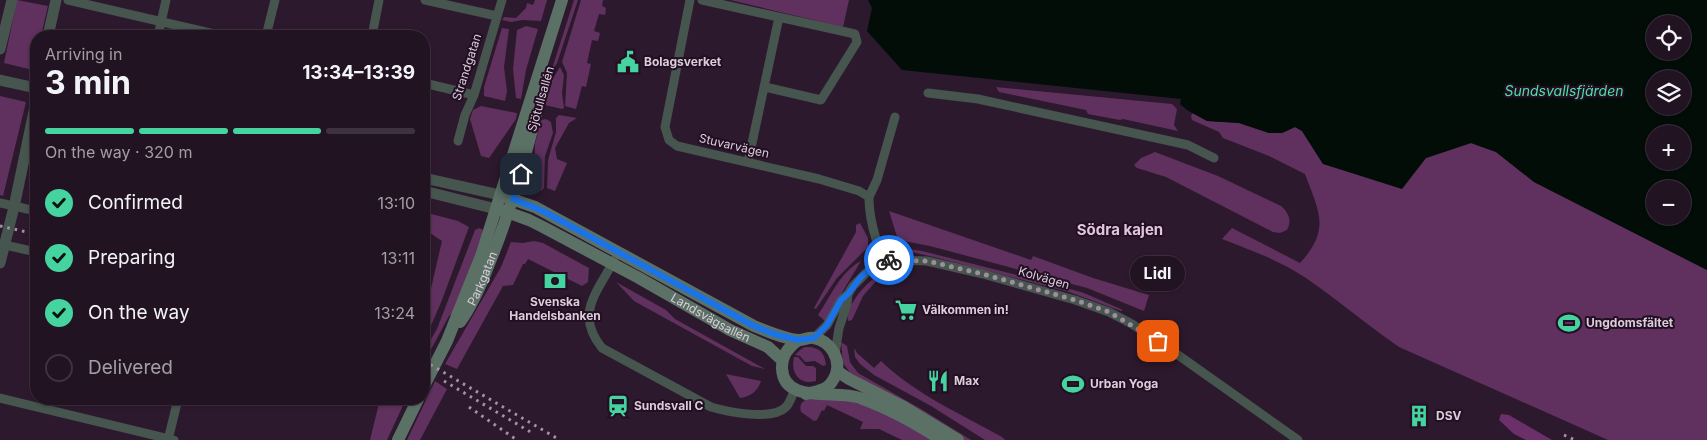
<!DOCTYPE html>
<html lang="en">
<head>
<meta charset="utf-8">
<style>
  :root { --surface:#221322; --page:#2e202f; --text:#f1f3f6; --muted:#a29ea5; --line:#3f3240; --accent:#45d49f }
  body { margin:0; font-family:Inter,sans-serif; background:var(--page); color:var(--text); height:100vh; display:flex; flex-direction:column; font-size:19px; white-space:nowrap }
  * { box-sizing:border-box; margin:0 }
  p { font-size:16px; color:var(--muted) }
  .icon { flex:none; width:28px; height:28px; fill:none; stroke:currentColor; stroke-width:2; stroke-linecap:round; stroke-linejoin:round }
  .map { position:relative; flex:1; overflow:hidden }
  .panel { position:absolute; left:30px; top:30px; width:400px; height:375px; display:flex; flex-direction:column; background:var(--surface); border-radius:20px; box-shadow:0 1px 4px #0004,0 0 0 1px var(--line) }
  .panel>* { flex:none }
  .fabs { position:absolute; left:1646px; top:15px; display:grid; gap:10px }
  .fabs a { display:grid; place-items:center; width:45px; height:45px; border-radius:50%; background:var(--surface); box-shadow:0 1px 4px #0004,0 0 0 1px var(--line); font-size:25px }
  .pin { position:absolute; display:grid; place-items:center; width:42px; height:42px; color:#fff; margin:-21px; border-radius:10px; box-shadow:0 2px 8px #0006 }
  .courier { position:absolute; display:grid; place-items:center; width:50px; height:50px; margin:-25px; border:4px solid #1a73e8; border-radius:50%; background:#fff; color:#222; box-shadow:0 1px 6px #0007 }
  .bubble { position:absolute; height:35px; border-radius:18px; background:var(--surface); box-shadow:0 1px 4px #0004,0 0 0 1px var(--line); font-size:16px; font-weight:700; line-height:35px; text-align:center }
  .overview em { font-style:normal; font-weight:700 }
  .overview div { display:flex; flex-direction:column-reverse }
  .overview { display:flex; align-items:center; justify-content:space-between; height:85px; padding:0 15px }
  h1 { font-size:32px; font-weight:700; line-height:38px }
  .bar { display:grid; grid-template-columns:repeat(4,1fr); gap:8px 5px; align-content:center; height:60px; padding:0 15px }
  .bar i { height:6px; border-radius:4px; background:var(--line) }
  .bar .on { background:var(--accent) }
  .bar p { grid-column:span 4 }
  ol { padding:0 15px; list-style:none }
  li { display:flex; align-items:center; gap:15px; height:55px }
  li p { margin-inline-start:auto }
  li .icon { padding:5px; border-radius:50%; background:var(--accent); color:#111; stroke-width:4 }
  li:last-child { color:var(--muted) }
  li i { width:28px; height:28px; border:2px solid var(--line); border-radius:50% }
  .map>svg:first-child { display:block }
  .green { fill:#60305e }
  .forest { fill:#6b2f6a }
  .water { fill:#020d08; fill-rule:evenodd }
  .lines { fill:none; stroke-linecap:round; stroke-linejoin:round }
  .minor { stroke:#46554e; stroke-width:9 }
  .tertiary { stroke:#46554e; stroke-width:11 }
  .secondary { stroke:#5b7166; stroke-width:12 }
  .rail { stroke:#a494a3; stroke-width:3; stroke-dasharray:2.5 5; stroke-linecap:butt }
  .done { stroke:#9e8e9d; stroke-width:5; stroke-dasharray:0 9 }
  .route { stroke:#1a73e8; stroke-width:6 }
  .labels { text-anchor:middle; stroke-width:4; stroke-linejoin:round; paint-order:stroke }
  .poi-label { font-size:12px; font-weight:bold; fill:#dbcdda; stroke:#230f23; text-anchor:start }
  .street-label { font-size:12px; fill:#dbcdda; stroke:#230f23 }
  .water-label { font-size:14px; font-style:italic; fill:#4ddfa7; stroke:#230f23 }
  .quarter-label { font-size:15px; font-weight:bold; fill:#e1c5df; stroke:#230f23 }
</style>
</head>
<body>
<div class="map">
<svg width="1707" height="440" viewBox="0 0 1707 440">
  <rect width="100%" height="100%" fill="#2d192d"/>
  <path class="green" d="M17,0L48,6L41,36H36V56L33,70L4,63Z
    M535,0H547L541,21L523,20L511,22L502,20L504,17L516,18L526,8L527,3L533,5Z
    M574,0H578L557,63L551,72Z
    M581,0H603L602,6L606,8L605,15L599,14L594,31L600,33L598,41L592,40L587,63L591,64L586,87L582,86L576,109L565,106L567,73L562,62Z
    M730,0H849L843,27Z
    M526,26L538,29L526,70L521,99L516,98L513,69L517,30Z
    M502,28L509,29L504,67L507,91L505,101L484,96V87Z
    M560,67L564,75L562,93L564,108L562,109L545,105L552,80Z
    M996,87L1172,104L1177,109L1174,125L1178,131L1123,119L1120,120L1088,114L1086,110L999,92Z
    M0,96L26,102L3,196L0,195Z
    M481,106L517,113L516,119L489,158L481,156L470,119L473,110Z
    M1193,113L1207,121L1239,123L1269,133H1282L1295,127L1302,131L1323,164L1426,158L1471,143L1496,152L1534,182L1707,270V440H1608L1399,347C1367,325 1338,300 1306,278C1281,261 1250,250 1222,239L1232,228L1300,263C1331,229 1319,212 1305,174L1269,156L1223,138L1219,132L1192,120L1191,116Z
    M559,115L577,118L569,123L555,148L557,159L567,163L555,191L547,188L548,160L556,132V118Z
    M546,119L551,122L553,133L545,156L544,188L541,191L535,186L534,181L535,144L541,120Z
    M1155,152L1218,176L1281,206C1289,213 1292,221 1287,230L1280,233L1273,232L1166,177L1137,168L1134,165L1141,158Z
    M889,211L1031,260L1033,256L1093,278L1149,295L1144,311L1087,288L930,246L898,240Z
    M424,212L458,221L469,227L442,300L424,342V311L429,297L442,241L424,229Z
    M860,223L868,238V247L837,278L816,309L814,308L856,232V225Z
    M479,228L483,230L482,236L452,314L449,316L428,355L425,353L427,346L437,329L475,230Z
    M534,241L543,243L589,268L588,282L582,286L528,259L525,264H523L513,285L503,286L457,369L445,364L501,267L511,242L523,243Z
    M897,249H909L922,251L1053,284L1084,293L1123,310L1121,311L1069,292L934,257L911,252H900Z
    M861,261L825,321L818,315C830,297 841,271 861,261Z
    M897,269L903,271L877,280L863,296L852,320L848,321C845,307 865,283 878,276C884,273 891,271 897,269Z
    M616,282L666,310L675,319L765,369L752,366L643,306L634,301Z
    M841,342L847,346L850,362L858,373L921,409L971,440H963L851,374L843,363Z
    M805,347C818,346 825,352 826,365L823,366L815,361L805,362L800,356L795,355L800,350Z
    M854,348L857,353L874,368L881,361C915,394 961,414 1002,437L1005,440H985L931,406L874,375L860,364L855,357Z
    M794,357H798L806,366H813L816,368V381C799,386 790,372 794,357Z
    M726,374L761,381C758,391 750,397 740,398Z
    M435,381L447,389L420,440H407Z
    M810,398L843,399L882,411L932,440H902L879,429H860L863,422L827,405L824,411L822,410L817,420L814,421L801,412C799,404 802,401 810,398Z
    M380,399H406L387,440H370Z"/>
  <path class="forest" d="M1501,414L1509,415L1552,440H1526L1514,434L1499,420Z"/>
  <path class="water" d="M868,0H1707V270L1534,182L1496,152L1471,143L1426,158L1402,189L1323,164L1302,131L1295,127L1282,133H1269L1239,123L1207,121L1187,110L1180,104L1181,99L902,70L867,31L872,8ZM1655,24H1682V51H1655ZM1655,79H1682V106H1655ZM1655,134H1682V161H1655ZM1655,189H1682V216H1655Z"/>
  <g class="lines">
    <path class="minor" d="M68,0L223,36
      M425,0L497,16
      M690,0L665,127L669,140L677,146L819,179L859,191L869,197C869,220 876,239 883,261
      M702,0L855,34L857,42L821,100L765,87
      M158,36L166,0
      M266,36L275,0
      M372,36L379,0
      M424,83L474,95
      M928,93L978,99L1188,145L1214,158
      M458,141L465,115L474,95L502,0
      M748,162L779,17
      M869,197L877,180L895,117
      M0,203L36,211
      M0,244L36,252
      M614,260C598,292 574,313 602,348L711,407C728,412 772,421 786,407C790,403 792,395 795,390
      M814,338L827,325L841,300L848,294L853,286L871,268L883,261L896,260L927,261L983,274L1075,300L1109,312L1132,324L1171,350L1298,440
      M835,354L839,328L847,304L848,294
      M0,398L174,440
      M168,440L178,399"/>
    <path class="tertiary" d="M48,36L56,0
      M0,49L12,0
      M0,80L36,88
      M424,178L500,195
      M424,191L496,209
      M0,263L14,207L36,102"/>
    <g class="secondary">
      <path d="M500,195L535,207L754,326C767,331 784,339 799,340C804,340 809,337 814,338C830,341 841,358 836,374C830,390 821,390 806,394"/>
      <path id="s1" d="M501,210L529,220L543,227L639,278L730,330L768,347L782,360"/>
      <path id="s2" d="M460,322C473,304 481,285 489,264C510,213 524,161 538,107"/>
      <path d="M798,340C788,348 782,355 782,368C783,405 836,389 860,398C889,408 916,424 942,440"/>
      <path d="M837,371L849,379L902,406L958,440"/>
      <path d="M424,386L447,341L482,253L562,0"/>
      <path d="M398,440L418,399"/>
    </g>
    <path class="rail" d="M0,226L36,234
      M424,361L560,440
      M444,381L534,434
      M469,407L517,440
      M1564,435L1575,440"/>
  </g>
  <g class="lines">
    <path class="done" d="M889,260L927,261L983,274L1075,300L1109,312L1158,341"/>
    <path class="route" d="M521,174L513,199L543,211L754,326L774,334L798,340L814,338L827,325L841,300L848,294L860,278L871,268L883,261L889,260"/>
  </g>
  <defs>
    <g id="civic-bare" transform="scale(1.725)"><path d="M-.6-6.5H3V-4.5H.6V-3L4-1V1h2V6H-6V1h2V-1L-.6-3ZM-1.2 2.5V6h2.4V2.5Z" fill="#45d49f" stroke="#230f23" stroke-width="2.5" paint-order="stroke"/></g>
    <g id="bank-bare" transform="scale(1.725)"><path d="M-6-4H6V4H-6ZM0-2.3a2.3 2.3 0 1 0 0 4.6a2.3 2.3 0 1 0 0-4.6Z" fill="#45d49f" stroke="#230f23" stroke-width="2.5" paint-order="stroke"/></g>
    <g id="supermarket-bare" transform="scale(1.725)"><path d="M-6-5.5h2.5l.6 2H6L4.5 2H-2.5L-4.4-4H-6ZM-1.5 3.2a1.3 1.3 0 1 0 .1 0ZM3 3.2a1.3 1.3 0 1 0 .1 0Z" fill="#45d49f" stroke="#230f23" stroke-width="2.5" paint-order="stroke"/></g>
    <g id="stadium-bare" transform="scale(1.725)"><path d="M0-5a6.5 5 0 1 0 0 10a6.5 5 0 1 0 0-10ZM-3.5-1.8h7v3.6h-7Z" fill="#45d49f" stroke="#230f23" stroke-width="2.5" paint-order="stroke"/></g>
    <g id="restaurant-bare" transform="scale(1.725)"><path d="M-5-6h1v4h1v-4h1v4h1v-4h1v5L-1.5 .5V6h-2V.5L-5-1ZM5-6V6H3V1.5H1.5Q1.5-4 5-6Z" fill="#45d49f" stroke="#230f23" stroke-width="2.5" paint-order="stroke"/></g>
    <g id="station-bare" transform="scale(1.725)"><path d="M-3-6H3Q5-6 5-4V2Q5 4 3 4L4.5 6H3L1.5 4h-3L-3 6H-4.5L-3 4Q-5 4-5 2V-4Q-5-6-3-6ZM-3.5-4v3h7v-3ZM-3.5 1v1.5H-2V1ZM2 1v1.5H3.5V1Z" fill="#45d49f" stroke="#230f23" stroke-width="2.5" paint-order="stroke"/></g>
    <g id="building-bare" transform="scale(1.725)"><path d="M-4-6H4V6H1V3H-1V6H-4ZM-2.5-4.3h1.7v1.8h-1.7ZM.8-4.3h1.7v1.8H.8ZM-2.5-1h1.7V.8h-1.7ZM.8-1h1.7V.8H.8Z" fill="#45d49f" stroke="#230f23" stroke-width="2.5" paint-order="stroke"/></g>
  </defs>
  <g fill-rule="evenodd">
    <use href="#civic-bare" x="628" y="62"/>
    <use href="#bank-bare" x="555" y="281"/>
    <use href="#supermarket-bare" x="906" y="310"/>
    <use href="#stadium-bare" x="1569" y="323"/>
    <use href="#restaurant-bare" x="938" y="381"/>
    <use href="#stadium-bare" x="1073" y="384"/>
    <use href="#station-bare" x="618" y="406"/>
    <use href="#building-bare" x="1419" y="416"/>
  </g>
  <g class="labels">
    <g class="poi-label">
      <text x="644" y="66">Bolagsverket</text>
      <text x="555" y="306" text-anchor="middle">Svenska<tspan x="555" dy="14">Handelsbanken</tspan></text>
      <text x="922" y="314">Välkommen in!</text>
      <text x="1586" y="327">Ungdomsfältet</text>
      <text x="954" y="385">Max</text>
      <text x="1090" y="388">Urban Yoga</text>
      <text x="634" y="410">Sundsvall C</text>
      <text x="1436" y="420">DSV</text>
    </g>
    <g class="street-label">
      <text transform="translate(467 67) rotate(-72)" y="4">Strandgatan</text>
      <text transform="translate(541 99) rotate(-74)" y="4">Sjötullsallén</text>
      <text transform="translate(734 146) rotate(13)" y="4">Stuvarvägen</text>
      <text transform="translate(1044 278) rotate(16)" y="4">Kolvägen</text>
      <text dy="4" stroke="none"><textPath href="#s2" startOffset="49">Parkgatan</textPath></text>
      <text dy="4" stroke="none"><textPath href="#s1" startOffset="236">Landsvägsallén</textPath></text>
    </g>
    <g class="water-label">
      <text x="1564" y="96">Sundsvallsfjärden</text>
    </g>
    <g class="quarter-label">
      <text x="1120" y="235">Södra kajen</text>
    </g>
  </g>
</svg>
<div class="fabs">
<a><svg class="icon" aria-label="locate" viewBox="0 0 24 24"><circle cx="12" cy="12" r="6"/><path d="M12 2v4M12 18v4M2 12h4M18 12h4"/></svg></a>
<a><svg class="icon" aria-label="layers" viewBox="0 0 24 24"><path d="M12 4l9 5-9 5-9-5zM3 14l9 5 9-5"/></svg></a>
<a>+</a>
<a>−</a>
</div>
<div class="pin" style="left:1158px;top:341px;background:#ea580c"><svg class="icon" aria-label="bag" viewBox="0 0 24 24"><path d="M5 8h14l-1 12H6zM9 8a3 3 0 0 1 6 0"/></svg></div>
<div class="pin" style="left:521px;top:174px;background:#1f2937"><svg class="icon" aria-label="home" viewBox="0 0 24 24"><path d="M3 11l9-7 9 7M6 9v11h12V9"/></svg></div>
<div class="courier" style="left:889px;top:260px"><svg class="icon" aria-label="bike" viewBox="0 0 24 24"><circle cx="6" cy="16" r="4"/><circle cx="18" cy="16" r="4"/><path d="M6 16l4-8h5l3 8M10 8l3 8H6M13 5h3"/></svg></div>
<div class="bubble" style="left:1130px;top:256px;width:55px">Lidl</div>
<section class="panel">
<div class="overview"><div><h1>3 min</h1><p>Arriving in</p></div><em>13:34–13:39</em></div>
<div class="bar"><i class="on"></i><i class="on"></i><i class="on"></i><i></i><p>On the way · 320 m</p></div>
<ol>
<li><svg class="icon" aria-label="check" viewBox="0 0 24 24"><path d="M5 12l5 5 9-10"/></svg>Confirmed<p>13:10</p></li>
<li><svg class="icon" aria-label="check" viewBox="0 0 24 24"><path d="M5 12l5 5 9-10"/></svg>Preparing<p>13:11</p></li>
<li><svg class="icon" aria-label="check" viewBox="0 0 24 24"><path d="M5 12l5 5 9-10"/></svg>On the way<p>13:24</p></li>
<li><i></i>Delivered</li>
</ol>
</section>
</div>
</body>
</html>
